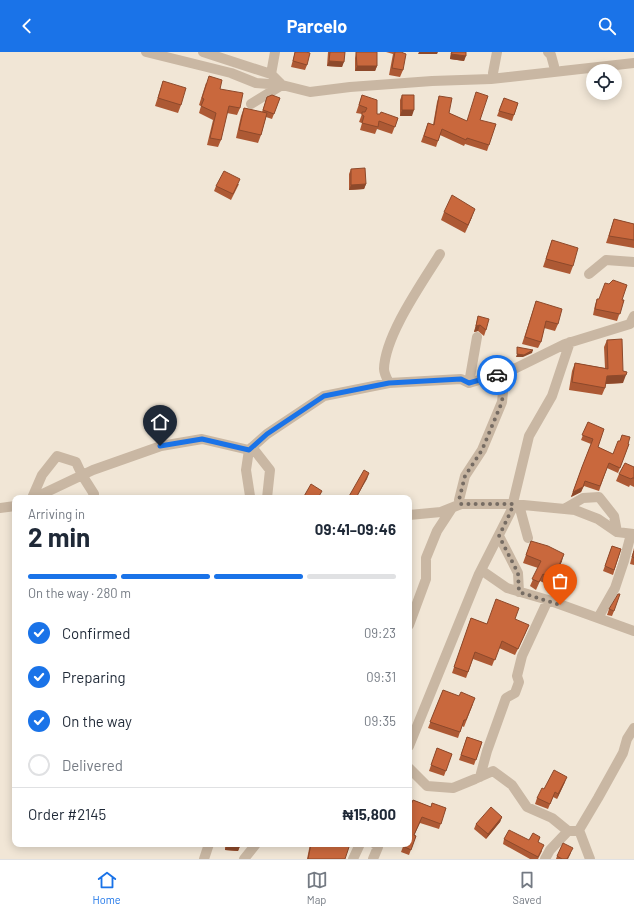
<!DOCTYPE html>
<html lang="en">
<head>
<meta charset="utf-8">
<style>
  :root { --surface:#fff; --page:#f6f6f7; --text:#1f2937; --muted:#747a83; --line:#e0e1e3; --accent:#1a73e8 }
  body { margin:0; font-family:Barlow,sans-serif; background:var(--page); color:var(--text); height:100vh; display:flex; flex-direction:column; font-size:15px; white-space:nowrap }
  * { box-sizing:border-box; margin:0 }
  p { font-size:13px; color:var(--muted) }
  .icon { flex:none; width:22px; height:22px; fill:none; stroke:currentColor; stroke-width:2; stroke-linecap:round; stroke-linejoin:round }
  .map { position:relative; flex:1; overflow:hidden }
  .details { position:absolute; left:12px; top:443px; width:400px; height:352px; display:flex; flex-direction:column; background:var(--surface); border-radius:8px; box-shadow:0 2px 10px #0003 }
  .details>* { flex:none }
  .controls { position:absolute; left:586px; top:12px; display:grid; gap:8px }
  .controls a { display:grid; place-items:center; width:36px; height:36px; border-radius:50%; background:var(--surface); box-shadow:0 2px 10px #0003; font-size:20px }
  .pin { position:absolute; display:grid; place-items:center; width:34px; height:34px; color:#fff; margin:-41px -17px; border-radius:50% 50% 50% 0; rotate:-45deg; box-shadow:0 0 4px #0007 }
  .pin .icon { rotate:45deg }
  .courier { position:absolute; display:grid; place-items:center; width:40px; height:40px; margin:-20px; border:3px solid #1a73e8; border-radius:50%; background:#fff; color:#222; box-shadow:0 1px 5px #0007 }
  .headline em { font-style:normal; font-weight:700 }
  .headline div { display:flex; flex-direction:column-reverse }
  .headline { display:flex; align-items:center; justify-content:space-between; height:68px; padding:0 16px }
  h1 { font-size:26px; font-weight:700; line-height:30px }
  .bar { display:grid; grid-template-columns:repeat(4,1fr); gap:6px 4px; align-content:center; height:48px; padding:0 16px }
  .bar i { height:5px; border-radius:3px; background:var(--line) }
  .bar .selected { background:var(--accent) }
  .bar p { grid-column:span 4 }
  .line { display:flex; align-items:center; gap:10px; padding:0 16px; border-top:1px solid var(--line) }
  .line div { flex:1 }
  ol { padding:0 16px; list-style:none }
  li { display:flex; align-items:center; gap:12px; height:44px }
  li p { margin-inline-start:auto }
  li .icon { padding:4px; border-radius:50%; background:var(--accent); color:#fff; stroke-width:4 }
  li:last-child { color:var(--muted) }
  li i { width:22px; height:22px; border:2px solid var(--line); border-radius:50% }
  header { display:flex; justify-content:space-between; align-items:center; height:52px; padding:0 16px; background:var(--accent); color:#fff; font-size:18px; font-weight:700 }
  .tabs { display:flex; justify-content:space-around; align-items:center; height:56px; border-top:1px solid var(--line); background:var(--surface); font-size:11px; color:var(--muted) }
  .tabs a { display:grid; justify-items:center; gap:2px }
  .tabs .selected { color:var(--accent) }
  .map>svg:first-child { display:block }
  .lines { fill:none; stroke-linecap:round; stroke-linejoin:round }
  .minor { stroke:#c9b7a3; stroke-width:10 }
  .wall { fill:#ad5934 }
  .shaded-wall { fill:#8d492b }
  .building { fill:#c9683d; stroke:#8d492b }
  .done { stroke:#766c63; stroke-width:4; stroke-dasharray:0 7.2 }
  .route { stroke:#1a73e8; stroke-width:5 }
</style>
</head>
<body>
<header><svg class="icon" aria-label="back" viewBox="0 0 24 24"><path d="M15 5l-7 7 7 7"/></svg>Parcelo<svg class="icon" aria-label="search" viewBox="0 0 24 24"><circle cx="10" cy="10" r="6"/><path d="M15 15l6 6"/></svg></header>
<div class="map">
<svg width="634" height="807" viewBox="0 0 634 807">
  <rect width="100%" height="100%" fill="#f1e6d6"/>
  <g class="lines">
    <path class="minor" d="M146,0L231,21L256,31L282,33L310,40L350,35L432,29L491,27L634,11
      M203,0L271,22L282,33L251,52
      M548,0L551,3L554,14
      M493,21L497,0
      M271,22L275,0
      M589,222L606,208L634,210
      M389,331C387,327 384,321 384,317C385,283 422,231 440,202
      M469,331L477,285
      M252,395L270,418L267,446
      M32,446L42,423L57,404L76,410L82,423L94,442L92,446
      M34,446L93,418L161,394L202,387L249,398L267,382L324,344L389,331L461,327L469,331L512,318L565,292L630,272L634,264
      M249,446L250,444L246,418L249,398
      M461,452L459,448L465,424L482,398L502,350L505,320
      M519,453L528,486
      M0,456L15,454
      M564,457L583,446L599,445L614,464L617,480
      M409,463L441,460L461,452H513L575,458L598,467L617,480L634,482
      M499,484L518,521L519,540
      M481,518L507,536L548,548L634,579
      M598,566L615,536L624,509L631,482
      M409,573L426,527V506L437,479L452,456
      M409,694L479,522L511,459L529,384L552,344L570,290
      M409,716L427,734L453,736L475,727L493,719L512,733L527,755L552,766L568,779
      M480,725L487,699L506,646L515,641L519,630L517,624L522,604L548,548
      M204,807L209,792
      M244,807L256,792
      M353,807L360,792
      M373,807L378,795L375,792
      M545,807L550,798L568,779H575
      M590,807L579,778L598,746L623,701L627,687L634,676"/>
  </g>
  <path class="wall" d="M295,0H306L307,13L305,18L291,15Z
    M328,0H345L342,15L327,14Z
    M356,0L377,14L375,19H355V6Z
    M386,0H401L403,18L400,25L389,23L393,2Z
    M451,0H466L464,9L450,7Z
    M163,29L181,53L178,61L155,54Z
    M206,31L220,37L240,56L237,63L227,61L221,88L218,95L207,93L213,68L199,61L201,54L199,53Z
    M362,43L377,62L398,66L392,82L377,77L375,82L360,78L362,71L359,70L362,62L356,61Z
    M402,43L412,64H400V48Z
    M439,44L449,61L466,69L480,68L489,93L487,99L465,92L464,94L440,83L436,95L421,90L428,71L433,73L437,50Z
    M267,45L280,46L272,67L266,65L261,83L258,91L236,86L241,64L244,56L262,60Z
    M504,46L518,51L512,69L497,64Z
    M351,117L366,132L364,137L349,138V122Z
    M239,132L231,148L214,139L216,134Z
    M444,160L472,165L465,181L441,168Z
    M614,167L634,172V196L606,191Z
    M552,188L573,214L570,222L543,215Z
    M597,247L624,248L617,269L593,263L595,253Z
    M536,249L558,272L555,279L544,276L541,290L538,296L522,292Z
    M478,264L486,278L484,284L478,279L474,280Z
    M607,288L623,319V331L605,332V336L602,343L569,338L572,319L575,311L605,316L604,295Z
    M588,370L598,395L613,402L628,392H629L618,421L607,416L599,439L584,434L581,440L571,445L582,415L591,392L581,388Z
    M634,415V435L630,433L629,435L616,429L619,422Z
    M531,489L562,509L550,534L540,529L536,538L530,534L538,516L523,511Z
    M612,494L621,497L613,523L603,519Z
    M634,496V513L630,512Z
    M609,557L614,559L612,564L607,563Z
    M471,566L487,572L515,567L526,580L515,603L499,596L492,614L473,607L466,626L452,621Z
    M443,638L473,652L464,675L462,674L458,686L428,676Z
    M467,685L482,690L474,713L459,708Z
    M437,696L452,702L444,724L429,719Z
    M565,730L557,747L553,745L548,757L535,752L537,746L544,737Z
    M413,748L431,755L446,756L439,777L420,771L414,783L416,784L409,803L401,800L404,792H409V758Z
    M502,765L500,770L486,787L474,777L476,772Z
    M540,785L538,790L542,799L538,807H530L503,792L504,787L529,788Z
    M225,792H240V794L238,799L225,798Z
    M310,792H326L345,807H307Z
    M571,801L568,807H556L557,804Z"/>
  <path class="shaded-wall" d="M419,0H438L437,2H418Z
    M451,2L466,4L464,9L450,7Z
    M329,9L344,10L342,15L327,14Z
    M357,14H377L375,19H355Z
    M402,58H414L412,64H400Z
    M366,132L364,137L349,138L351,133Z
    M475,157L472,165L465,181L468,173Z
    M480,273L478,279L474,280L476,274Z
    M533,298L532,301L523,305H516L517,302Z
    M626,323L623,331L604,332L607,324Z
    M369,421L367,427L356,446Z
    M583,435L581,440L571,445L573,440Z
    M564,502L562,509L550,534L553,527Z
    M567,725L565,730L557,747L558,742Z
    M502,765L500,770L486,787L488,782Z
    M227,793L240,794L238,799L225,798Z"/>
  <path class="building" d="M295,0H306L310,1L307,13L293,9Z
    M330,0H345L344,10L329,9Z
    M356,0H377V14H357Z
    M395,0H401L406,2L403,18L392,16Z
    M452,0H466V4L451,2Z
    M209,24L222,28L220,37L243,41L240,56L229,54L221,88L210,86L216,61L201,54L204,47L202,46Z
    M163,29L186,36L181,53L158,46Z
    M476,40L488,44L480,68L496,72L489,93L467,86L466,88L442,77L438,89L424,84L428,71L434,73L439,44L452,46L449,61L467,69Z
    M272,43L280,46L274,62L263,58L267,45Z
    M362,43L377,48V62H380L381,60L398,66L395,75L379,69L378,75L362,71L364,64L362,63V60H365L367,56L359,53Z
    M402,43H414V58H402Z
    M504,46L518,51L514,63L499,59Z
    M244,56L267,61L261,83L239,78Z
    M365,116L366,132L351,133V117Z
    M224,119L240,127L233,142L216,134Z
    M452,143L475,157L468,173L444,160Z
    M614,167L634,172V188L609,184Z
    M552,188L578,196L573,214L546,207Z
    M613,228L627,233L622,248H624L620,262L595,257L597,247H599L605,231L609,232Z
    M536,249L562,257L558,272L546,269L541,290L525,285Z
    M478,264L489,267L486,278L480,273L476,274Z
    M622,287L623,319L627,320L626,323L607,324L605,336L572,330L575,311L608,317L607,288Z
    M517,295L533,298L524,303L517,302Z
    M588,370L604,377L598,395L613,402L618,389H620L622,383L630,385L628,392H629L620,416L609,411L600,434L585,429L583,435L573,440L582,415L593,387L582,383Z
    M625,411L634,415V426H632L631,427L619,422Z
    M364,418L369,421L356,446H348Z
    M311,432L322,439L318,446H303Z
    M531,489L548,494L564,502L553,527L543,522L539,530L532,527L541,509L526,503Z
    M612,494L621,497L614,518L605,514Z
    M634,499V506L632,505Z
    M618,542H620L614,559L609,557Z
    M496,547L519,556L515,567L529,573L518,597L502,589L495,608L475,600L468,620L454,615L471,566L487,572Z
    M443,638L459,644L461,640L475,646L466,668H464L460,680L430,670Z
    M467,685L482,690L476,708L461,703Z
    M437,696L452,702L446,719L431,713Z
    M554,718L567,725L558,742L555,740L550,752L537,746L542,736L544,737Z
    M413,748L431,755L432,751L446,756L441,772L422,765L414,783L416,784L411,798L403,794L404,792H409V779L411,774L409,773V761L410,758L409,757Z
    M491,755L502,765L488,782L476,772Z
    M509,778L529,788L533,781L540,785L538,790L544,793L538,805L504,787Z
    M563,791L573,796L567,807H562L557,804Z
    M227,792H240V794L227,793Z
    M311,792H326L337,794L338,792H350L345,807H308Z"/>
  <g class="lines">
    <path class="done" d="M497,323L505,320L502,350L482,398L465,424L459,448L461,452H513L511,459L499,484L518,521L519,540L560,553"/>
    <path class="route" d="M160,394L202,387L249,398L267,382L324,344L389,331L461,327L469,331L497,323"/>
  </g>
</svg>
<div class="controls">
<a><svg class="icon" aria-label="locate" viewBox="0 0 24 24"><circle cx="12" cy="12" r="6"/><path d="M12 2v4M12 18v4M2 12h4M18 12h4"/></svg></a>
</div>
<div class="pin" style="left:560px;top:553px;background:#ea580c"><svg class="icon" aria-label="bag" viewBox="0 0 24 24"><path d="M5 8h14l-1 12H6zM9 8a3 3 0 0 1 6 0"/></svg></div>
<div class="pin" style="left:160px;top:394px;background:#1f2937"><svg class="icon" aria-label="home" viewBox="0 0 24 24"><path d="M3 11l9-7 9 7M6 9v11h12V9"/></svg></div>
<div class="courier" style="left:497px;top:323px"><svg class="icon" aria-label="car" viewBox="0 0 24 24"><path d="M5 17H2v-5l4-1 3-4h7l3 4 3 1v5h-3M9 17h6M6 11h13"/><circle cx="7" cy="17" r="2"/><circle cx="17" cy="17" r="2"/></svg></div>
<section class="details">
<div class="headline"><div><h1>2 min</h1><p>Arriving in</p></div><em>09:41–09:46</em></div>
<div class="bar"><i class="selected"></i><i class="selected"></i><i class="selected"></i><i></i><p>On the way · 280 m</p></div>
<ol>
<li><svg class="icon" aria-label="check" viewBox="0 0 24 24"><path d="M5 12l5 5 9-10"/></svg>Confirmed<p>09:23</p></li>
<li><svg class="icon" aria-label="check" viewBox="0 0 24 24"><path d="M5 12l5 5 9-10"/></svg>Preparing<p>09:31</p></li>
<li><svg class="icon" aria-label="check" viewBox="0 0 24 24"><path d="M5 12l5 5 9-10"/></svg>On the way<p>09:35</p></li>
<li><i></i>Delivered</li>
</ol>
<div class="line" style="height:52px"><div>Order #2145</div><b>₦15,800</b></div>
</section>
</div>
<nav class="tabs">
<a class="selected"><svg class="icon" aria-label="home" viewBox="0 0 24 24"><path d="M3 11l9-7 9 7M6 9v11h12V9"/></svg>Home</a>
<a><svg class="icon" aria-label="map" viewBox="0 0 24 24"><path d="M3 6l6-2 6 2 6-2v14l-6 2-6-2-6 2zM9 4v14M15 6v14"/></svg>Map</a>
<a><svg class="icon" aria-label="saved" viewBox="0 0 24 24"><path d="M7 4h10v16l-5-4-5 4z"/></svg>Saved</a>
</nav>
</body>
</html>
